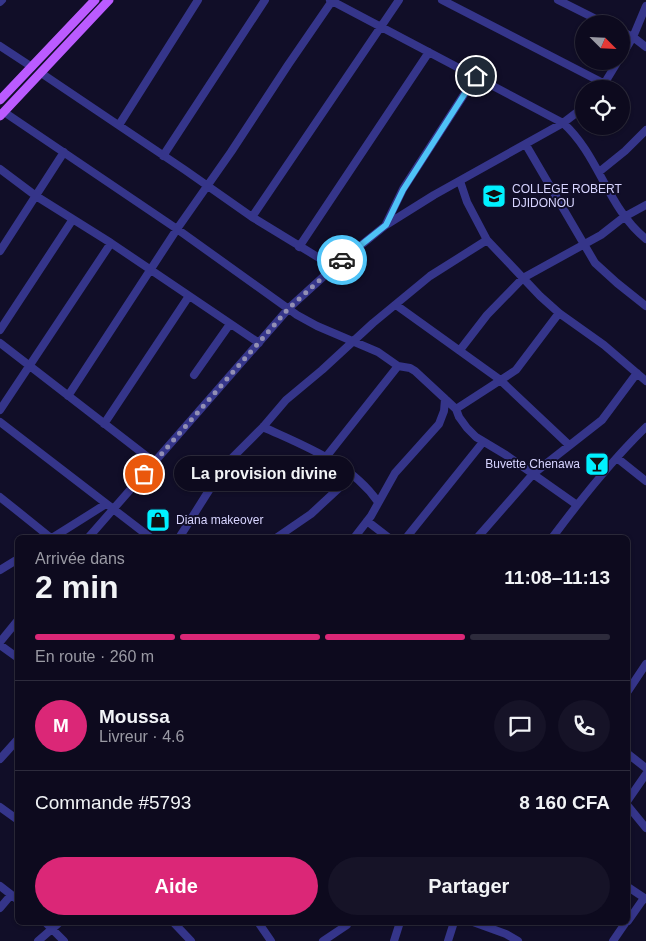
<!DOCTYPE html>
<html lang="fr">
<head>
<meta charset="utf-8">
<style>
  :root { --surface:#0d0a1e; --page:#161327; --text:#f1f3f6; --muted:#9a9aa4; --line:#2d2b3c; --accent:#db2777 }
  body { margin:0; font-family:Arial,sans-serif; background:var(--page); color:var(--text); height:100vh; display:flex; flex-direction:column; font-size:19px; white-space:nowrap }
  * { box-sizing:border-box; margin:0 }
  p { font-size:16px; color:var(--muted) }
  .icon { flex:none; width:28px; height:28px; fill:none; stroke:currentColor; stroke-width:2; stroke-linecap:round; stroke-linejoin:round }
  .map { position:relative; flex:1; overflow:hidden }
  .side { position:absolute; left:15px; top:535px; width:615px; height:390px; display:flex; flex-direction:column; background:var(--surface); border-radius:8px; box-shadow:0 1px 4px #0004,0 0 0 1px var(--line) }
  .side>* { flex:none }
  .needle { width:32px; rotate:114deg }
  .controls { position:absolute; left:575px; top:15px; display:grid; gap:10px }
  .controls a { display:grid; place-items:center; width:55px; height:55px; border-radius:50%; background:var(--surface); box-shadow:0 1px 4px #0004,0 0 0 1px var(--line); font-size:25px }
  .pin { position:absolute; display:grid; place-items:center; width:42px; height:42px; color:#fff; margin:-21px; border:2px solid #fff; border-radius:50%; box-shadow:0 1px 5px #0007 }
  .courier { position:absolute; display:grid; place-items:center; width:50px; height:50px; margin:-25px; border:4px solid #4fc3f7; border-radius:50%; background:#fff; color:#222; box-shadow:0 1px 6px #0007 }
  .bubble { position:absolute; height:35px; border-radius:18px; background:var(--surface); box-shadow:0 1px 4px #0004,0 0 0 1px var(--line); font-size:16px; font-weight:800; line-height:35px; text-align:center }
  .summary em { font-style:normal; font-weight:800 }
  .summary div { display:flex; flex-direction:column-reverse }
  .summary { display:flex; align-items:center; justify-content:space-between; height:85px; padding:0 20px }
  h1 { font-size:32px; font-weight:800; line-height:38px }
  .bar { display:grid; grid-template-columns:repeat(4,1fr); gap:8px 5px; align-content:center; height:60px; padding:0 20px }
  .bar i { height:6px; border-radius:4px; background:var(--line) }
  .bar .active { background:var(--accent) }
  .bar p { grid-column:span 4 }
  .line { display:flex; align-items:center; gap:12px; padding:0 20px; border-top:1px solid var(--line) }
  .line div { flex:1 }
  .round { display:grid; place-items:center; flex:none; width:52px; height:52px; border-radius:26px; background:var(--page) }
  .action { display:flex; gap:10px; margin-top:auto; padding:10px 20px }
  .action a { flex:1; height:58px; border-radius:30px; background:var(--accent); color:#fff; font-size:20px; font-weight:800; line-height:58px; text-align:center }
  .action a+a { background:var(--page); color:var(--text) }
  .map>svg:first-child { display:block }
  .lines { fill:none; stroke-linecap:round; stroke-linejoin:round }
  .minor { stroke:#35358a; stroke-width:8 }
  .major { stroke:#bb5bff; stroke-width:9 }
  .done { stroke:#928fb4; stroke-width:5; stroke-dasharray:0 9 }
  .route { stroke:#4fc3f7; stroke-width:6 }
  .labels { text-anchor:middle; stroke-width:4; stroke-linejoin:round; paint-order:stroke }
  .poi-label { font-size:12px; fill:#d7d4ff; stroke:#110e28; text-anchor:start }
</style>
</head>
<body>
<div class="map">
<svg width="646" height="941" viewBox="0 0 646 941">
  <rect width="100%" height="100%" fill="#110e28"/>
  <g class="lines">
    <path class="minor" d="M330,0L563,123C599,155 608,209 646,239
      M442,0L605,84
      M558,0L606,24
      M0,2L2,0
      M621,31L633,37L646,47
      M0,46L32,67
      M621,57L633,37L646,6
      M41,73L185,170L252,217L334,267
      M601,89L618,61
      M4,112L177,229L297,315L317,326L378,352L398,366L410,368L415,371L456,409L459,417L467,428L476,437L506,455L577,505
      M119,125L198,0
      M526,145L595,263L617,283L646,306
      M163,156L265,0
      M0,169L36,196L111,243L259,343
      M599,172L625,151L646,130
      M460,181L467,202L487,240L540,296L559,313L604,345L646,381
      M252,217L399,0
      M386,224L403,189L476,76
      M299,247L429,52
      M0,251L64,152
      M396,305L499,379L569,445
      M0,330L73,219
      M0,343L154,462
      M460,350L487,315L523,278L601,235L624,217L646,205
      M194,375L230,324
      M68,396L177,229L231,152L288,65L332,1
      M456,409L516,370L559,313
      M0,410L111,243
      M0,422L151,538
      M104,424L189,296
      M263,427C304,446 351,463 378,502
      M326,457L398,366
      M617,458L646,481
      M0,497L51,538
      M367,521L389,538
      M52,538L106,504
      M88,538L289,308L334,267L386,225L434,195L563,123L584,107
      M179,538L225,465L263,427L286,400L322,370L373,323L430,276L487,240
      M276,538L311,514L352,476
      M354,538L371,516L395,473L439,424L444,411L445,399
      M406,538L483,442
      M477,538L533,474L602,420L637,373
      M552,538C581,499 612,460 646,427
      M0,570L18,559
      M0,642L18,620
      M0,645L18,658
      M628,691L646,664
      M628,754L646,768
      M0,759L18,739
      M628,800L646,774
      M628,806L646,828
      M0,807L18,820
      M0,886L18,900
      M628,887L646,899
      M0,908L11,895
      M628,921L644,898
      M45,922L64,941
      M173,922L191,941
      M258,922L271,941
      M473,922L506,934L518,941
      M38,941L60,922
      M323,941L347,925V922
      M394,941L400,922
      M448,941L454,922
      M613,941L626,922"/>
    <path class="major" d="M0,100L95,0
      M0,116L109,0"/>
  </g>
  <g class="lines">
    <path class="done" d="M144,474L289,308L342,260"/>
    <path class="route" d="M342,260L386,225L403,190L476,76"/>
  </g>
  <defs>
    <g id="school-square" transform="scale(1.25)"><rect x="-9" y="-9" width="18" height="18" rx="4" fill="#00f0ff" stroke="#110e28"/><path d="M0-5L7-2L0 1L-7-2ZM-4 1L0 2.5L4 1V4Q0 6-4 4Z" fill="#111"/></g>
    <g id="bar-square" transform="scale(1.25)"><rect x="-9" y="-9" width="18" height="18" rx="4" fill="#00f0ff" stroke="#110e28"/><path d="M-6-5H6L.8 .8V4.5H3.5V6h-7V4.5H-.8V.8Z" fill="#111"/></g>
    <g id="shop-square" transform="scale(1.25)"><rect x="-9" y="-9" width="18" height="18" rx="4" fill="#00f0ff" stroke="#110e28"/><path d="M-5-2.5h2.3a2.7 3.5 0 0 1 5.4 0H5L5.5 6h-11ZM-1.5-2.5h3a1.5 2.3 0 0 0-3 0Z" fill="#111"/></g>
  </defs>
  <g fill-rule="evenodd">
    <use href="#school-square" x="494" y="196"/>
    <use href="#bar-square" x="597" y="464"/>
    <use href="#shop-square" x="158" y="520"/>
  </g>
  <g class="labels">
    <g class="poi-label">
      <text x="512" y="193">COLLEGE ROBERT<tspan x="512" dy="14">DJIDONOU</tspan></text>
      <text x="580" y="468" text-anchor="end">Buvette Chenawa</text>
      <text x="176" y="524">Diana makeover</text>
    </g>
  </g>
</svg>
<div class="controls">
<a><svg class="needle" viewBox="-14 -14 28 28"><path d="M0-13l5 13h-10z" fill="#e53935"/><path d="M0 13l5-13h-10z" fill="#9a9aa4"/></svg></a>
<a><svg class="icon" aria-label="locate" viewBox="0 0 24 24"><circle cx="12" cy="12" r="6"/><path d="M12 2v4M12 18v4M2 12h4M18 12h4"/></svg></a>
</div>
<div class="pin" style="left:144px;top:474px;background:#ea580c"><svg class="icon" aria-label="bag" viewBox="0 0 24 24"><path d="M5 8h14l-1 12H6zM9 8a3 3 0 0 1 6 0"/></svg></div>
<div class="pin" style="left:476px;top:76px;background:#1f2937"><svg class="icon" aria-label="home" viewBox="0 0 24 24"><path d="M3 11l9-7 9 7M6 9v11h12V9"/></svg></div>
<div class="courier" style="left:342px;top:260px"><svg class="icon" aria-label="car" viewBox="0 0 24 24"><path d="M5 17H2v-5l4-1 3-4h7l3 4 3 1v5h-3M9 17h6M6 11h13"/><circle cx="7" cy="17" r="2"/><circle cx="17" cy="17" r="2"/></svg></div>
<div class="bubble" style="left:174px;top:456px;width:180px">La provision divine</div>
<section class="side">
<div class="summary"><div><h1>2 min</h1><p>Arrivée dans</p></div><em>11:08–11:13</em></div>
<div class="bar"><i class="active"></i><i class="active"></i><i class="active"></i><i></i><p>En route · 260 m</p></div>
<div class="line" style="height:90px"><b class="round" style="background:var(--accent);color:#fff">M</b><div><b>Moussa</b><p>Livreur · 4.6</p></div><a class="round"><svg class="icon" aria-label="chat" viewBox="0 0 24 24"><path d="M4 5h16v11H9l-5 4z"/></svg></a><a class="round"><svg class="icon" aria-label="phone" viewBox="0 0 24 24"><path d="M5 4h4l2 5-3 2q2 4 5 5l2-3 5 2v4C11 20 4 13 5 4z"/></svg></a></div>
<div class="line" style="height:65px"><div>Commande #5793</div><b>8 160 CFA</b></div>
<div class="action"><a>Aide</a><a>Partager</a></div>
</section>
</div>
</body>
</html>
